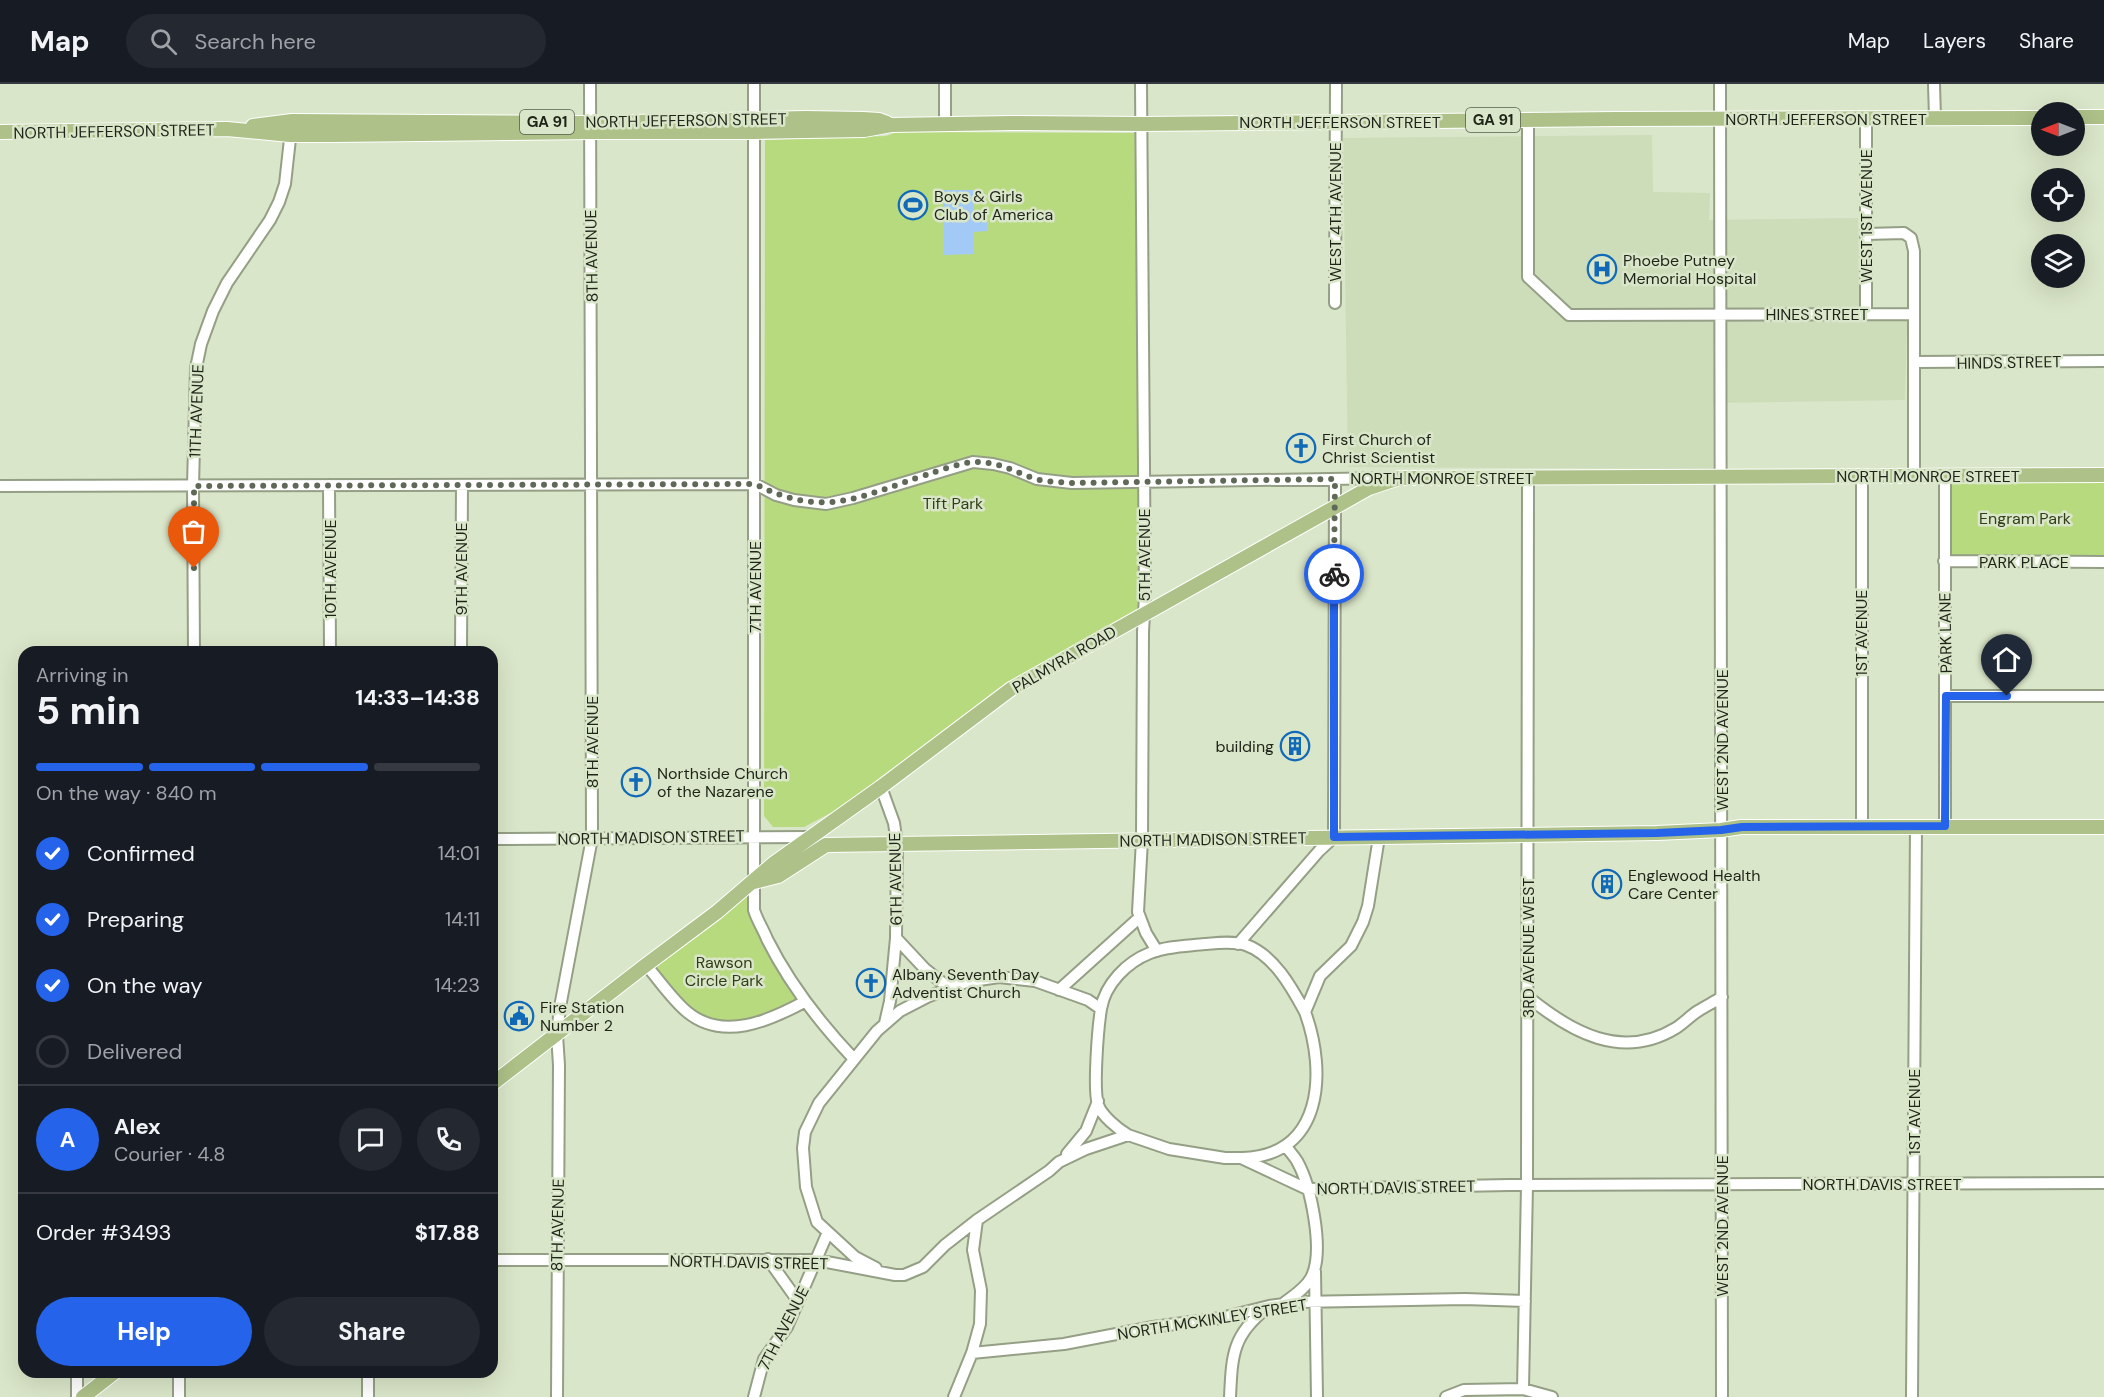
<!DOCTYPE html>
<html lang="en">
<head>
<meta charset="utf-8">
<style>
  :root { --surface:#171b24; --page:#242831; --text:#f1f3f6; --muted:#9ea1a6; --line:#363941; --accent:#2563eb }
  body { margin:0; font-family:"DM Sans",sans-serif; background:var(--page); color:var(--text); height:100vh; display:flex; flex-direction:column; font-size:22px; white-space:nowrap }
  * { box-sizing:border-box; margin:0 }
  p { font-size:20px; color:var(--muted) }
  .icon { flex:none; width:33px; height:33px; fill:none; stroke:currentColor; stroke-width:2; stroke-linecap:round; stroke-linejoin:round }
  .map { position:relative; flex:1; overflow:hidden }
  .drawer { position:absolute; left:18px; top:562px; width:480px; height:732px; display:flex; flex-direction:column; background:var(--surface); border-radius:18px; box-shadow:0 6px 24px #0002 }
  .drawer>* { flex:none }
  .needle { width:39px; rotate:270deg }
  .fabs { position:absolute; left:2031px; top:18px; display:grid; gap:12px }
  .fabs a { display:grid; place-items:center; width:54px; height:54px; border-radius:50%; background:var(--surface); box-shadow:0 6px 24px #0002; font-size:30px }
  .pin { position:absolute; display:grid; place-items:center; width:51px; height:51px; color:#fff; margin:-62px -26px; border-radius:50% 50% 50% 0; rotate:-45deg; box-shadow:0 0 6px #0007 }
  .pin .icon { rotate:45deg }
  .courier { position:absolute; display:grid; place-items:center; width:60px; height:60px; margin:-30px; border:4px solid #2563eb; border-radius:50%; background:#fff; color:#222; box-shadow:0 2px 8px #0007 }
  .headline em { font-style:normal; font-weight:700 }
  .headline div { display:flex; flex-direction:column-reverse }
  .headline { display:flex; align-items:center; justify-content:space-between; height:102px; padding:0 18px }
  h1 { font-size:39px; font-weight:700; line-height:45px }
  .bar { display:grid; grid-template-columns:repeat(4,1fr); gap:9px 6px; align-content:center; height:72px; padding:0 18px }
  .bar i { height:8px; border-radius:4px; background:var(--line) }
  .bar .on { background:var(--accent) }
  .bar p { grid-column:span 4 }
  .line { display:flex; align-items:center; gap:15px; padding:0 18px; border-top:2px solid var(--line) }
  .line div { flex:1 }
  .round { display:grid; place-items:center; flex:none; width:63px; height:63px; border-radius:32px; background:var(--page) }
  ol { padding:0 18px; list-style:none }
  li { display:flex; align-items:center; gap:18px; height:66px }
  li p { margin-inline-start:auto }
  li .icon { padding:6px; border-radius:50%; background:var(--accent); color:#fff; stroke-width:4 }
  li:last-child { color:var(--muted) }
  li i { width:33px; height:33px; border:3px solid var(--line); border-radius:50% }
  .button { display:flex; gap:12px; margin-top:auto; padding:12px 18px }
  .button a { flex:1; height:69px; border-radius:36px; background:var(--accent); color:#fff; font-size:24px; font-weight:700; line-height:69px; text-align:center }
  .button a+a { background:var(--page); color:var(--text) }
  header { display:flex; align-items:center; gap:36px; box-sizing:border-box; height:84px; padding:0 30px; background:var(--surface); border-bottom:2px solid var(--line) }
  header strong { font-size:28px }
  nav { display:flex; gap:33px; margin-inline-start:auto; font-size:21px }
  .search { width:420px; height:54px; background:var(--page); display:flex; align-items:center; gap:15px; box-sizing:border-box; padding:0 21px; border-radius:33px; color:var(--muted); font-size:22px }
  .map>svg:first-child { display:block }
  .built { fill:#cddcb9 }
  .green { fill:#b8da7f }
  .water { fill:#a3caf6 }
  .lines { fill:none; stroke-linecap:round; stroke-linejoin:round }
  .minor-casing { stroke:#949f85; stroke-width:14 }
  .major-casing { stroke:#fff; stroke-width:16 }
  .minor { stroke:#fff; stroke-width:10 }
  .major { stroke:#adc188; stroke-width:14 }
  .done { stroke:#606857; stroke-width:6; stroke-dasharray:0 10.8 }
  .route { stroke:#2563eb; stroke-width:8 }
  .labels { text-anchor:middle; stroke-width:5; stroke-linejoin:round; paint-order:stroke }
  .shield { fill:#dae6c9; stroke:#575e4e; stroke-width:1.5 }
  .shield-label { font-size:15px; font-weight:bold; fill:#1f2419 }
  .street-label { font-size:16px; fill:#1f2419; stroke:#dae6c9 }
  .poi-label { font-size:16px; fill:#1f2419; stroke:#dae6c9; text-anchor:start }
  .park-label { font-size:16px; fill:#313e18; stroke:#dae6c9 }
</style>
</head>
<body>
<header>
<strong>Map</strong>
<div class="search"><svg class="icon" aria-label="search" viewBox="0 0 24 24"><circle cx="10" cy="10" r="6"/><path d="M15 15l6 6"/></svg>Search here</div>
<nav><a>Map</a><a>Layers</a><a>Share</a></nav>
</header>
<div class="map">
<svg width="2104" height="1313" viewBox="0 0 2104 1313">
  <rect width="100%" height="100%" fill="#dae6c9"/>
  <path class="built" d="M1652,51L1653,108L1710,109L1709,136L1858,134L1861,233L1907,236L1905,316L1713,319V385L1348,383L1343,54Z"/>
  <path class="green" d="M897,48L1135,49L1141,186L1142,529L1010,604L880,703L804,743H773L764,732L765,56L886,52Z
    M2104,391V478L1946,476V392Z
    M752,799L753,826L803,918L735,942L700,935L648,881Z"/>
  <path class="water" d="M943,106H973V130H987V147L974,148V170L944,171Z"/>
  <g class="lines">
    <g class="minor-casing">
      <path id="minor" d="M754,0V826C757,836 763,845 767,855C790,901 819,938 854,975
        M1141,0L1145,511L1143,548L1142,756L1138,828L1146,849L1157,867
        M1720,0L1722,1313
        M1934,0L1935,34
        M1528,36V193L1569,231L1913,230
        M945,40V0
        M1866,150L1904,149L1911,154L1914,167V392
        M1335,219L1336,0
        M1866,230V34
        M1914,278L2104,277
        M1945,392V742
        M329,401L330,568
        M0,402L755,400L776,411L794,416L826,420L853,414L973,378L993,380L1010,384L1037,395L1072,399L1390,394
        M1944,477L2104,478
        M194,568L193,402L196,284L201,260L213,227L227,199L270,136L279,118L285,100L291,46
        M461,568L462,401
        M1946,612H2104
        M881,703L894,739L897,760L896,854L925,885L949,904
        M1862,742V392
        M492,755L811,753
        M1238,860L1319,767L1334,753L1335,395
        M646,881C659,896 671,914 686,927C722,958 769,937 804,918
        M1059,906L1140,833
        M1528,913C1571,948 1622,977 1676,944C1684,939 1690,932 1698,927C1706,922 1714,918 1722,913
        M1101,925C1105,900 1127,878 1150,869C1167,862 1187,862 1205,860C1217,859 1234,857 1246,861C1274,871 1292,904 1305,928
        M885,939L890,917L896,854
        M1067,1070L1086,1047L1098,1017
        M1242,1074C1323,1072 1327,988 1305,928L1320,892L1351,862L1363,838L1368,822L1379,753
        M768,1175L798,1217
        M492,1176H816L895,1191H904L923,1183L945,1161L977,1136L1049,1087L1059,1078L1086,1065L1128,1051L1169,1065L1225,1074H1241L1307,1105L1509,1101L2104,1099
        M876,1184L855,1173L817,1138L806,1103L803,1064L805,1048L819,1019L877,947L900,927L927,913L966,898L999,893L1035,897L1088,916L1101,925C1098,943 1093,1005 1098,1021C1102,1032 1118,1045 1128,1051
        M1315,1187L1317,1313
        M1284,1219C1293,1212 1305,1205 1311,1194C1325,1168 1311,1102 1297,1077C1294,1072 1289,1067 1286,1062
        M972,1269L1064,1260L1153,1243L1221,1234L1269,1222L1299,1218L1465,1215L1525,1217
        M77,1288V1313
        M368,1288V1313
        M1523,1305L1527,1102L1528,394
        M179,1313V1288
        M557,1313L559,981L557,951L560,923L592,754L590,0
        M754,1313L764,1275L787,1243L828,1148
        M954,1313L972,1269L980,1240L981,1206L973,1166L977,1136
        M1230,1313C1232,1272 1232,1251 1267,1224
        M1446,1313L1464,1306L1523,1305L1552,1313
        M1912,1313L1916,742"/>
    </g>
    <g class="major-casing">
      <path id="major" d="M2074,33H2104
        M253,42L292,37L589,39L805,34L863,35L879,36L887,39
        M0,48L227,45L290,51H333L589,48H754L864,46L891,41L1013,39L1142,40L1617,35L2042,34
        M754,798L778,792L826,761L1657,749L1721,746L1741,743H2104
        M492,1000L646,881L717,828L773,780L881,703L1011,605L1369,404L1399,394L2104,391
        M83,1313L115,1288"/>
    </g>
    <use href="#minor" class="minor"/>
    <use href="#major" class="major"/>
  </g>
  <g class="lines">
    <path class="done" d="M194,484V402L755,400C824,435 858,413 926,391C941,386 959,379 974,378C997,377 1015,388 1036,395C1047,398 1060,398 1072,399L1335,395L1334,490"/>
    <path class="route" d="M1334,490V753L1657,749L1721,746L1742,743L1945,742L1946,612H2007"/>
  </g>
  <defs>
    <g id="stadium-ring" transform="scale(1.5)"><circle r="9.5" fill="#dae6c9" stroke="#116ab7" stroke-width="1.5"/><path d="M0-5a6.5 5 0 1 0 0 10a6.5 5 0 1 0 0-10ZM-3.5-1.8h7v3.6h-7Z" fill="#116ab7"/></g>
    <g id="hospital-ring" transform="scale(1.5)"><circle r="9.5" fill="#dae6c9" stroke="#116ab7" stroke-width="1.5"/><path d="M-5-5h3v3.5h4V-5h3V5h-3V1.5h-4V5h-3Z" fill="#116ab7"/></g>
    <g id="church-ring" transform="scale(1.5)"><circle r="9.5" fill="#dae6c9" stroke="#116ab7" stroke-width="1.5"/><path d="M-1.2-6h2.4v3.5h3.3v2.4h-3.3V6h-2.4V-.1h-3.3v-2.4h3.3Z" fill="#116ab7"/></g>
    <g id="building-ring" transform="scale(1.5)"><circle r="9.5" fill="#dae6c9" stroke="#116ab7" stroke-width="1.5"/><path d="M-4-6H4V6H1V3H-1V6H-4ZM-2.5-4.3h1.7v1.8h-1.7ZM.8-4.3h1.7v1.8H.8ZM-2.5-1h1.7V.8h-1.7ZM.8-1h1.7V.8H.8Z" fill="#116ab7"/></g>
    <g id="civic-ring" transform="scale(1.5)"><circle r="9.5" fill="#dae6c9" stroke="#116ab7" stroke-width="1.5"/><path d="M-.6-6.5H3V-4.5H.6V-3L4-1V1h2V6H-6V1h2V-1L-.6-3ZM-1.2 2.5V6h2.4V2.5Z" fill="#116ab7"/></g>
  </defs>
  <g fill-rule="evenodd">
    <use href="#stadium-ring" x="913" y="121"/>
    <use href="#hospital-ring" x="1602" y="185"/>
    <use href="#church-ring" x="1301" y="364"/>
    <use href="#building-ring" x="1295" y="662"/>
    <use href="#church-ring" x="636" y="698"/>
    <use href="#building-ring" x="1607" y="800"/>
    <use href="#church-ring" x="871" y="899"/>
    <use href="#civic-ring" x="519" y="932"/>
  </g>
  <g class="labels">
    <g class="shield">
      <rect x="1466" y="24" width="54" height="24" rx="4.5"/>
      <rect x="520" y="26" width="54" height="24" rx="4.5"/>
    </g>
    <g class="shield-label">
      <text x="1493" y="41">GA 91</text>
      <text x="547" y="43">GA 91</text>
    </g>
    <g class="street-label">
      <text x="1826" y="41">NORTH JEFFERSON STREET</text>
      <text transform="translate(686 36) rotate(-1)" y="6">NORTH JEFFERSON STREET</text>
      <text x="1340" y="44">NORTH JEFFERSON STREET</text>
      <text transform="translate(114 47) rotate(-1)" y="6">NORTH JEFFERSON STREET</text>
      <text transform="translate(1335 128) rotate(-90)" y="6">WEST 4TH AVENUE</text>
      <text transform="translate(1866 132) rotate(-90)" y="6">WEST 1ST AVENUE</text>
      <text transform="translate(591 172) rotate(-91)" y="6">8TH AVENUE</text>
      <text x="1817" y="236">HINES STREET</text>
      <text transform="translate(2009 278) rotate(-1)" y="6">HINDS STREET</text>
      <text transform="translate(196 327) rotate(-88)" y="6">11TH AVENUE</text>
      <text x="1928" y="398">NORTH MONROE STREET</text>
      <text x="1442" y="400">NORTH MONROE STREET</text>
      <text transform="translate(1144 471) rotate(-90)" y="6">5TH AVENUE</text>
      <text x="2024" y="484">PARK PLACE</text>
      <text transform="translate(330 485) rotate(-90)" y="6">10TH AVENUE</text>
      <text transform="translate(461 485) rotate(-90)" y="6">9TH AVENUE</text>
      <text transform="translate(755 503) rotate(-90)" y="6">7TH AVENUE</text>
      <text transform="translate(1861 549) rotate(-90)" y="6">1ST AVENUE</text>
      <text transform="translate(1945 549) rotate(-91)" y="6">PARK LANE</text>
      <text transform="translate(1064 575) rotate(-30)" y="6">PALMYRA ROAD</text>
      <text transform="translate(1722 656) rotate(-90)" y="6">WEST 2ND AVENUE</text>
      <text transform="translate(592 658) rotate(-90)" y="6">8TH AVENUE</text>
      <text transform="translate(651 753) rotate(-1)" y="6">NORTH MADISON STREET</text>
      <text transform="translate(1213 755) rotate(-1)" y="6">NORTH MADISON STREET</text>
      <text transform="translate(895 795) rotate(-91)" y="6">6TH AVENUE</text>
      <text transform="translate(1528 864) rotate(-90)" y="6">3RD AVENUE WEST</text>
      <text transform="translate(1914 1028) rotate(-90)" y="6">1ST AVENUE</text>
      <text x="1882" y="1106">NORTH DAVIS STREET</text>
      <text transform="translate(1396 1103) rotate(-1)" y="6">NORTH DAVIS STREET</text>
      <text transform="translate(557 1141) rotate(-89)" y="6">8TH AVENUE</text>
      <text transform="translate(1722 1142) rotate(-90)" y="6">WEST 2ND AVENUE</text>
      <text transform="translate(749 1178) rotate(1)" y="6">NORTH DAVIS STREET</text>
      <text transform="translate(1212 1235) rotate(-9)" y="6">NORTH MCKINLEY STREET</text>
      <text transform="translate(783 1244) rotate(-63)" y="6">7TH AVENUE</text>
    </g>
    <g class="poi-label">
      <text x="934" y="118">Boys &amp; Girls<tspan x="934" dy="18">Club of America</tspan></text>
      <text x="1623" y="182">Phoebe Putney<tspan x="1623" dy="18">Memorial Hospital</tspan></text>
      <text x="1322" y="361">First Church of<tspan x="1322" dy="18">Christ Scientist</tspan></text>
      <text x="1274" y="668" text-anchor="end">building</text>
      <text x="657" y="695">Northside Church<tspan x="657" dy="18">of the Nazarene</tspan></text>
      <text x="1628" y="797">Englewood Health<tspan x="1628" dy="18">Care Center</tspan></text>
      <text x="892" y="896">Albany Seventh Day<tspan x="892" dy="18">Adventist Church</tspan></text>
      <text x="540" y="929">Fire Station<tspan x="540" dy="18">Number 2</tspan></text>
    </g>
    <g class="park-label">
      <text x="953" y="425">Tift Park</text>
      <text x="2025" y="440">Engram Park</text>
      <text x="724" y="884">Rawson<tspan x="724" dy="18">Circle Park</tspan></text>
    </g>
  </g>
</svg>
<div class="fabs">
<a><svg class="needle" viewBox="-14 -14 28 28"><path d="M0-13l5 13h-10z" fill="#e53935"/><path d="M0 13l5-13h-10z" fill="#9ea1a6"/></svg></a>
<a><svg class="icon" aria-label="locate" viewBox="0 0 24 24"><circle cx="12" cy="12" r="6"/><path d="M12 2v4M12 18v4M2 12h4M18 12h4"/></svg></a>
<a><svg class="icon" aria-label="layers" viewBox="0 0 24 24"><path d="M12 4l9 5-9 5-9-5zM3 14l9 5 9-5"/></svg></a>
</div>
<div class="pin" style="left:194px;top:484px;background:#ea580c"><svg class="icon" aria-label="bag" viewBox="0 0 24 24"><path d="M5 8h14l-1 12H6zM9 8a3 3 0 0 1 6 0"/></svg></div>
<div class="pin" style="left:2007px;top:612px;background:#1f2937"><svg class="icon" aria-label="home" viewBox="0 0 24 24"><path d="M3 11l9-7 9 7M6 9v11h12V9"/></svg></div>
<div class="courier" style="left:1334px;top:490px"><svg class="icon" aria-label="bike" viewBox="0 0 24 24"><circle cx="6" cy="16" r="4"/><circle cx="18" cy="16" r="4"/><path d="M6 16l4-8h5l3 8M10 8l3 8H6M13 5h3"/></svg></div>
<section class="drawer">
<div class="headline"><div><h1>5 min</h1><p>Arriving in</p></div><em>14:33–14:38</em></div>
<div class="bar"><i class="on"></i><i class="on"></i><i class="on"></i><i></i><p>On the way · 840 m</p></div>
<ol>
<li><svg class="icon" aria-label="check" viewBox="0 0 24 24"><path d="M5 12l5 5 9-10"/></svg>Confirmed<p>14:01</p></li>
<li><svg class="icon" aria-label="check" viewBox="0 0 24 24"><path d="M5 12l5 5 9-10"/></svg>Preparing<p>14:11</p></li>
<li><svg class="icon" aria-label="check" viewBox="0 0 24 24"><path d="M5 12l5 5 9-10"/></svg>On the way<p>14:23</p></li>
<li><i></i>Delivered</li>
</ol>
<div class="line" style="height:108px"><b class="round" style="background:var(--accent);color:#fff">A</b><div><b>Alex</b><p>Courier · 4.8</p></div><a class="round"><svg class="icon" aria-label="chat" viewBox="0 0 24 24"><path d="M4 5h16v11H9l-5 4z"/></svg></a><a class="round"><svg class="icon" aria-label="phone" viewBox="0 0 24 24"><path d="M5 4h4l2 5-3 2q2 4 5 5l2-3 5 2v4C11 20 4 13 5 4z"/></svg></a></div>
<div class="line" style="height:78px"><div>Order #3493</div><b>$17.88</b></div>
<div class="button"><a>Help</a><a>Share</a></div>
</section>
</div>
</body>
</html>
